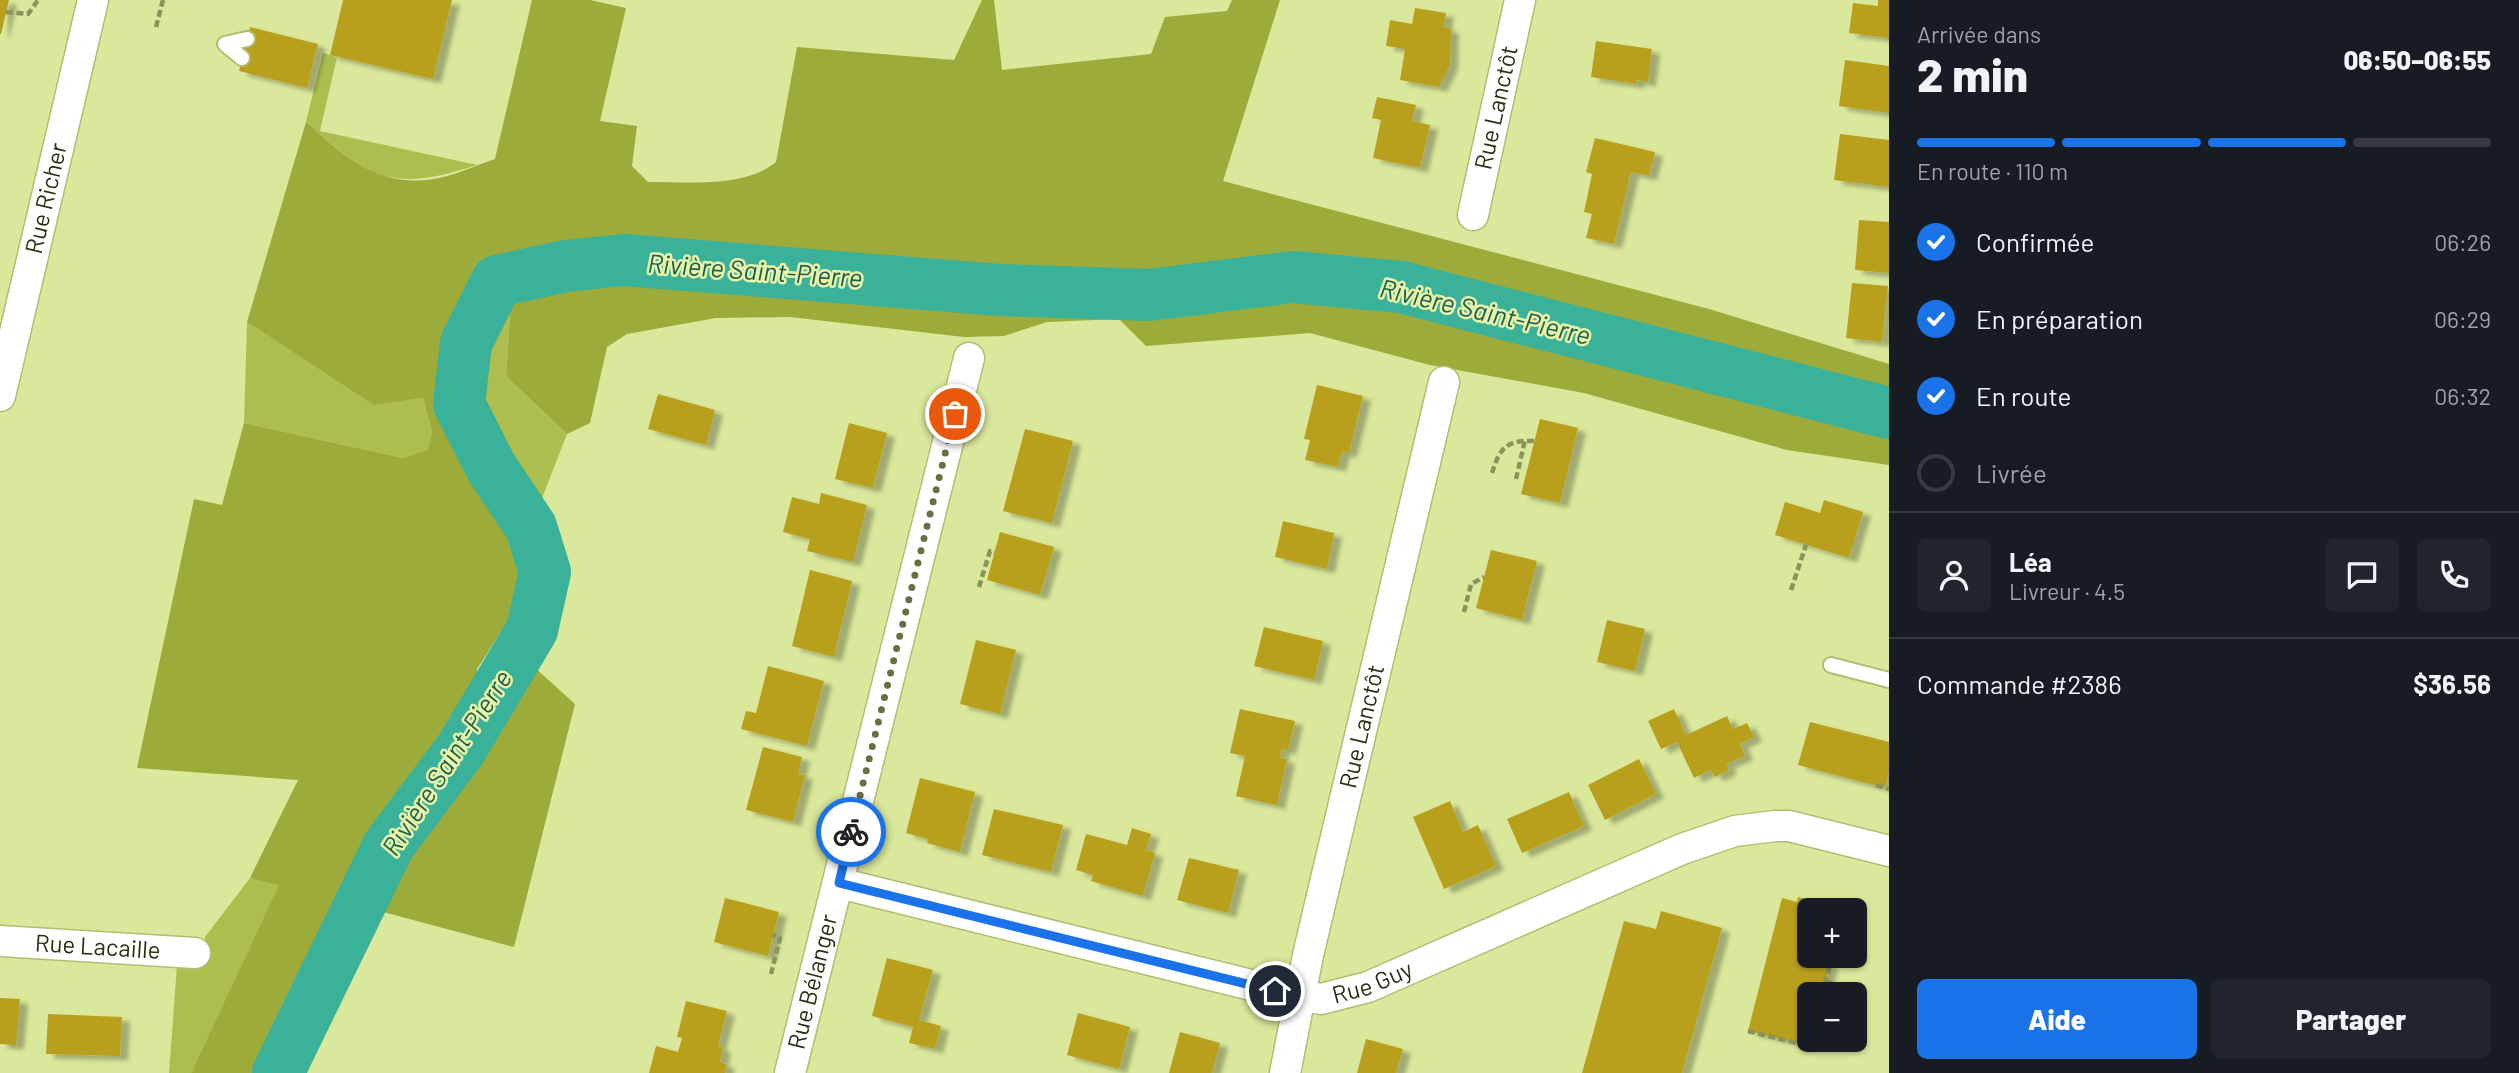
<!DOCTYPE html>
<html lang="fr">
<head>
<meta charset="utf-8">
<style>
  :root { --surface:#171b24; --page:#20242c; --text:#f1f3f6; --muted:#9ea1a6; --line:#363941; --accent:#1a73e8 }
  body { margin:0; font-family:Barlow,sans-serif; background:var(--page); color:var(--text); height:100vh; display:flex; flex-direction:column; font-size:26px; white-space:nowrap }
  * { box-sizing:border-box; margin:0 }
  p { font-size:23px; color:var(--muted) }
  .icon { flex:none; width:38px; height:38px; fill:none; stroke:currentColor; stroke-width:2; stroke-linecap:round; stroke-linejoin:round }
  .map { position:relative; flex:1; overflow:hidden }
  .sheet { display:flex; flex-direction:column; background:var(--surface); width:630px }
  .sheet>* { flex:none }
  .buttons { position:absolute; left:1797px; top:898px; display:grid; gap:14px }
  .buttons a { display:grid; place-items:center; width:70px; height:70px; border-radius:10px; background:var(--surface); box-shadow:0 2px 5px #0004; font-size:35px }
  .pin { position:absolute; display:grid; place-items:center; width:60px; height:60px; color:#fff; margin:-30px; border:4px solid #fff; border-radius:50%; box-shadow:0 2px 7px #0007 }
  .courier { position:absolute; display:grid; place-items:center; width:70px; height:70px; margin:-35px; border:5px solid #1a73e8; border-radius:50%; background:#fff; color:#222; box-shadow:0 2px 9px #0007 }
  .overview em { font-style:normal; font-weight:800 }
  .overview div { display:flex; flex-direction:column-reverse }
  .overview { display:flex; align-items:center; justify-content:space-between; height:119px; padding:0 28px }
  h1 { font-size:46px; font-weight:800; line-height:52px }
  .bar { display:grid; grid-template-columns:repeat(4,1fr); gap:10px 7px; align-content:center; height:84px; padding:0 28px }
  .bar i { height:9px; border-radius:5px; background:var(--line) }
  .bar .active { background:var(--accent) }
  .bar p { grid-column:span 4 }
  .line { display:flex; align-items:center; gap:18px; padding:0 28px; border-top:2px solid var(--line) }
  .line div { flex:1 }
  .round { display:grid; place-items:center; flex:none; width:74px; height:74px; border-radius:10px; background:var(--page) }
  ol { padding:0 28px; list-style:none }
  li { display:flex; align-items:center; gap:21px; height:77px }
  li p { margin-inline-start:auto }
  li .icon { padding:7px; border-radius:50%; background:var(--accent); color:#fff; stroke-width:4 }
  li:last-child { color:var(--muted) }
  li i { width:38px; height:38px; border:4px solid var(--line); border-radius:50% }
  .action { display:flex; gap:14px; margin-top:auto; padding:14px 28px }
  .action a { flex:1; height:80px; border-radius:10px; background:var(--accent); color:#fff; font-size:28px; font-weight:800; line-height:80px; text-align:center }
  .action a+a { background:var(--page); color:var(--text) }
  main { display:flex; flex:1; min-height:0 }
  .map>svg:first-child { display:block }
  .green { fill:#aebe4e }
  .forest { fill:#9cab39 }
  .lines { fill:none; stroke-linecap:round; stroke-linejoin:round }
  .river { stroke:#3ab199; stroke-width:52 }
  .building { fill:#b9a01f; filter:url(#shadow) }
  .service-casing { stroke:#b1be72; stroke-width:18 }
  .minor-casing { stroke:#b1be72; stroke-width:33 }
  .path { stroke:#89935b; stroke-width:4.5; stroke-dasharray:7 3.5; stroke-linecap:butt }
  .service { stroke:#fff; stroke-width:14 }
  .minor { stroke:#fff; stroke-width:30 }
  .done { stroke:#686f40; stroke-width:7; stroke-dasharray:0 12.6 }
  .route { stroke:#1a73e8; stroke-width:9 }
  .labels { text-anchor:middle; stroke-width:5; stroke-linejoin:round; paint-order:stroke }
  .street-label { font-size:24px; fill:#2a2e0f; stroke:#e7f5a8 }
  .water-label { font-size:26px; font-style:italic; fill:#1e5c4f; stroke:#e7f5a8 }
</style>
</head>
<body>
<main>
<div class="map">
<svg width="1889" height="1073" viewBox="0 0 1889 1073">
  <defs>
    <filter id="shadow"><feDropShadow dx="8" dy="4.5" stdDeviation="2" flood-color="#0004"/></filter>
  </defs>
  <rect width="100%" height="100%" fill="#dae89b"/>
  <path class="green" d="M323,53L337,57L320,131L477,165C392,193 370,179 306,122Z
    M511,299L506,376L567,434L539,506C493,444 433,365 511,299Z
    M247,322L374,404L423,398L432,432L428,451L403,458L244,423Z
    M250,878L280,884L191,1073H169L177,965H201L205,937Z"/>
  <path class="forest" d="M532,0H590L626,8L600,121L637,126L632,166L648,182C686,182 745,188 776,162L797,47L954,60L982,0H994L1002,70L1151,54L1165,17L1227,11L1232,0H1280L1223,181L1709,309L1889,364V465L1787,450L1584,393L1430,365L1310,333L1146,346L1119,319L1047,322L1004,336L964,337L790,317L716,318L627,334L607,347L590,423L567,434L506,376L511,299L508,267C500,272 489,276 484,282C460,307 444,369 440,402L508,533L521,571V601L477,669V684L459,714L452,740L401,801L345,907L270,1073H191L279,885L250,878L298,780L137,768L194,499L222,505L244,423L403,458L428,450L432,432L423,398L374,405L247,322L306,122C344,156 378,188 434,179C454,176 476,165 495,159Z
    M533,666L575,704L514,947L376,910L426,819L489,739Z"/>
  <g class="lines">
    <path class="river" d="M278,1073L389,845L461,749L532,630L545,572L531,527L491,467L459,404L466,343L497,281L566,266L624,260L999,290L1149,295L1293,277L1401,287L1889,413"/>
  </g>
  <path class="building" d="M0,0H9L1,34H0Z
    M343,0H452L433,79L330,55Z
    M1878,0H1889V38L1849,33L1853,3L1878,6Z
    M1415,8L1446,13L1444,27L1451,29L1450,65L1439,87L1400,80L1405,49L1386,46L1390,20L1412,24Z
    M250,27L318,44L307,88L239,71Z
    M1596,41L1652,49L1648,82L1637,80L1636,84L1591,77Z
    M1845,60L1889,66V113L1839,106Z
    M1377,97L1416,105L1412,121L1430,125L1420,168L1373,158L1381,120L1372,118Z
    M1840,134L1889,140V187L1834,180Z
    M1595,138L1655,152L1649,176L1631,172L1614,244L1586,238L1592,214L1584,212L1592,174L1586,172Z
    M1859,220L1889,222V273L1855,270Z
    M1852,283L1888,286L1882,342L1846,338Z
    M1317,385L1363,396L1349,453L1342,452L1338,467L1305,460L1310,440L1304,439Z
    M658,394L715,410L706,445L648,429Z
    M1540,419L1578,428L1560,503L1521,494Z
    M849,423L887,433L873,488L835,479Z
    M1025,429L1073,441L1052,523L1003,511Z
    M821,493L867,505L853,562L807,551L810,539L783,532L792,497L819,504Z
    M1824,500L1863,512L1849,558L1775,535L1785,502L1820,513Z
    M1283,521L1334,533L1327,569L1275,557Z
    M1000,532L1054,547L1040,595L987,580Z
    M1491,550L1537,561L1522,620L1476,608Z
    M810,570L852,581L834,657L792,646Z
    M1607,620L1645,629L1635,671L1597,662Z
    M1264,627L1323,641L1314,680L1254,666Z
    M976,640L1016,650L1000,714L960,704Z
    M768,666L824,681L807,746L741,729L746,711L756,713Z
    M1240,709L1295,721L1288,750L1282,749L1280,758L1287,759L1277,805L1236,796L1245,756L1230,753Z
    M1674,709L1686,735L1727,716L1733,729L1747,723L1754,737L1740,744L1745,756L1726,764L1729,770L1715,777L1711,770L1694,778L1677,742L1661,749L1648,721Z
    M1810,722L1889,742V772L1885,788L1798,765Z
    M763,747L802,757L798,774L805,775L793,822L746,810Z
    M1639,759L1656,794L1605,820L1588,785Z
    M920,778L975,792L960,852L927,843L928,839L906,833Z
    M1569,792L1584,826L1522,853L1507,819Z
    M1450,801L1463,832L1478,825L1496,866L1444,889L1413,817Z
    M994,809L1063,825L1051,872L982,855Z
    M1132,828L1151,834L1146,850L1155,853L1143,896L1091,881L1093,875L1076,870L1086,834L1127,845Z
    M1189,858L1239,870L1228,913L1177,900Z
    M1798,897L1827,905L1826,910H1810V956H1827L1825,964L1830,965L1822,994H1810L1808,1046L1748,1031L1782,898L1797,902Z
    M725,898L779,912L768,956L714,942Z
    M1661,911L1722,928L1682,1073H1582L1624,921L1656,929Z
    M887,958L933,970L919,1020L941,1026L935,1049L909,1043L913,1027L872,1016Z
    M0,998L20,999L16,1045L0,1044Z
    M686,1001L727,1011L718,1046L723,1048L720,1062L727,1065L725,1073H649L656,1046L678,1052L682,1038L677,1037Z
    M1078,1013L1130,1027L1119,1069L1067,1055Z
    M48,1014L122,1017L120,1056L46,1054Z
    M1180,1032L1220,1043L1212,1073H1169Z
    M1366,1039L1403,1049L1396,1073H1357Z"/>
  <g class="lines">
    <g class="service-casing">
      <path id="service" d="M242,58L225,44L247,39
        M1831,665L1889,680"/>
    </g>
    <g class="minor-casing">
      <g id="minor">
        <path id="s1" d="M1473,215L1520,0"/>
        <path id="s2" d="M0,396L93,0"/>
        <path id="s3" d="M839,883L1275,991L1321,999L1368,987L1682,849L1735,831L1775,826H1789L1889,851"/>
        <path id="s4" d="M0,941L195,953"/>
        <path id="s5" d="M790,1073L969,358"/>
        <path id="s6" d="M1285,1073L1308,955L1444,382"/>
      </g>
    </g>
    <path class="path" d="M6,12L28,14L38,0
      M156,27L163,0
      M1492,473C1500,447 1507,440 1534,441
      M1516,479L1525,440
      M979,587L990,551L995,553
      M1791,590L1806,545
      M1464,612L1471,584L1484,577
      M1876,785L1889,789
      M771,974L780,938L773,935
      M1825,982L1835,984
      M1822,994L1832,956
      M1748,1031L1808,1046L1810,1040
      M1808,1046L1816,1049"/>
    <use href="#service" class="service"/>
    <use href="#minor" class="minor"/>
  </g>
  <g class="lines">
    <path class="done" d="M851,832L955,414"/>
    <path class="route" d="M851,832L839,883L1275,991"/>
  </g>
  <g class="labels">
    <g class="street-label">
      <text dy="8" stroke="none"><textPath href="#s1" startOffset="110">Rue Lanctôt</textPath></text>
      <text dy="8" stroke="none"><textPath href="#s2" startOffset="203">Rue Richer</textPath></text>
      <text dy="8" stroke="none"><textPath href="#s6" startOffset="355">Rue Lanctôt</textPath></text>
      <text dy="8" stroke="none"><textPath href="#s4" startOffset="98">Rue Lacaille</textPath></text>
      <text dy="8" stroke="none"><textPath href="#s5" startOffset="94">Rue Bélanger</textPath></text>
      <text dy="8" stroke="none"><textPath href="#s3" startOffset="550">Rue Guy</textPath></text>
    </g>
    <g class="water-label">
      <text transform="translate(755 271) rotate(4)" y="9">Rivière Saint-Pierre</text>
      <text transform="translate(1485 312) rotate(13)" y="9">Rivière Saint-Pierre</text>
      <text transform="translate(447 763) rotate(-57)" y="9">Rivière Saint-Pierre</text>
    </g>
  </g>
</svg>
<div class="buttons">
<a>+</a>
<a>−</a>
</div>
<div class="pin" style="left:955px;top:414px;background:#ea580c"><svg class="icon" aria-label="bag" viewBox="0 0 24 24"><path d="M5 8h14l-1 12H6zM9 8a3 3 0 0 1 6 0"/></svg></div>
<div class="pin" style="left:1275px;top:991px;background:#1f2937"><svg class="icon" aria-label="home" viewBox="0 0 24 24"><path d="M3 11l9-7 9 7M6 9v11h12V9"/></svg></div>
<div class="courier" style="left:851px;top:832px"><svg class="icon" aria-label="bike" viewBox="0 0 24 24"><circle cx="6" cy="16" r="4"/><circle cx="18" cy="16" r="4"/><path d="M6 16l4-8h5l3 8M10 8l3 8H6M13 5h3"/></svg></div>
</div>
<section class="sheet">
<div class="overview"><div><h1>2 min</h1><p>Arrivée dans</p></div><em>06:50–06:55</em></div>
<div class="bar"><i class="active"></i><i class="active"></i><i class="active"></i><i></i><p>En route · 110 m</p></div>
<ol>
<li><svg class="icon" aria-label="check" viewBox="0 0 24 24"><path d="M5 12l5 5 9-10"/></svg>Confirmée<p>06:26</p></li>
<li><svg class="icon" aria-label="check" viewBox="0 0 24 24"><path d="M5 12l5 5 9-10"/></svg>En préparation<p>06:29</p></li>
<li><svg class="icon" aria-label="check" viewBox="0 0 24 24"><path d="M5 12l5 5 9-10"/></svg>En route<p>06:32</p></li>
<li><i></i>Livrée</li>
</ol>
<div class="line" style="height:126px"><a class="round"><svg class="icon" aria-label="person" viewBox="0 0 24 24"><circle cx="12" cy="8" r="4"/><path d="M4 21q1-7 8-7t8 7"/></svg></a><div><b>Léa</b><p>Livreur · 4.5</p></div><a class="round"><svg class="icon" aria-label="chat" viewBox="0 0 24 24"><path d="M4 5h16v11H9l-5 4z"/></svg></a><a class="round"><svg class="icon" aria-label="phone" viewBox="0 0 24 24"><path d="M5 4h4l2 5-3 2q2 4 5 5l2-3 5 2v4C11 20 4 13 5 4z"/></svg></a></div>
<div class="line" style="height:91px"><div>Commande #2386</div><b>$36.56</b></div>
<div class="action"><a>Aide</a><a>Partager</a></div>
</section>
</main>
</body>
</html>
